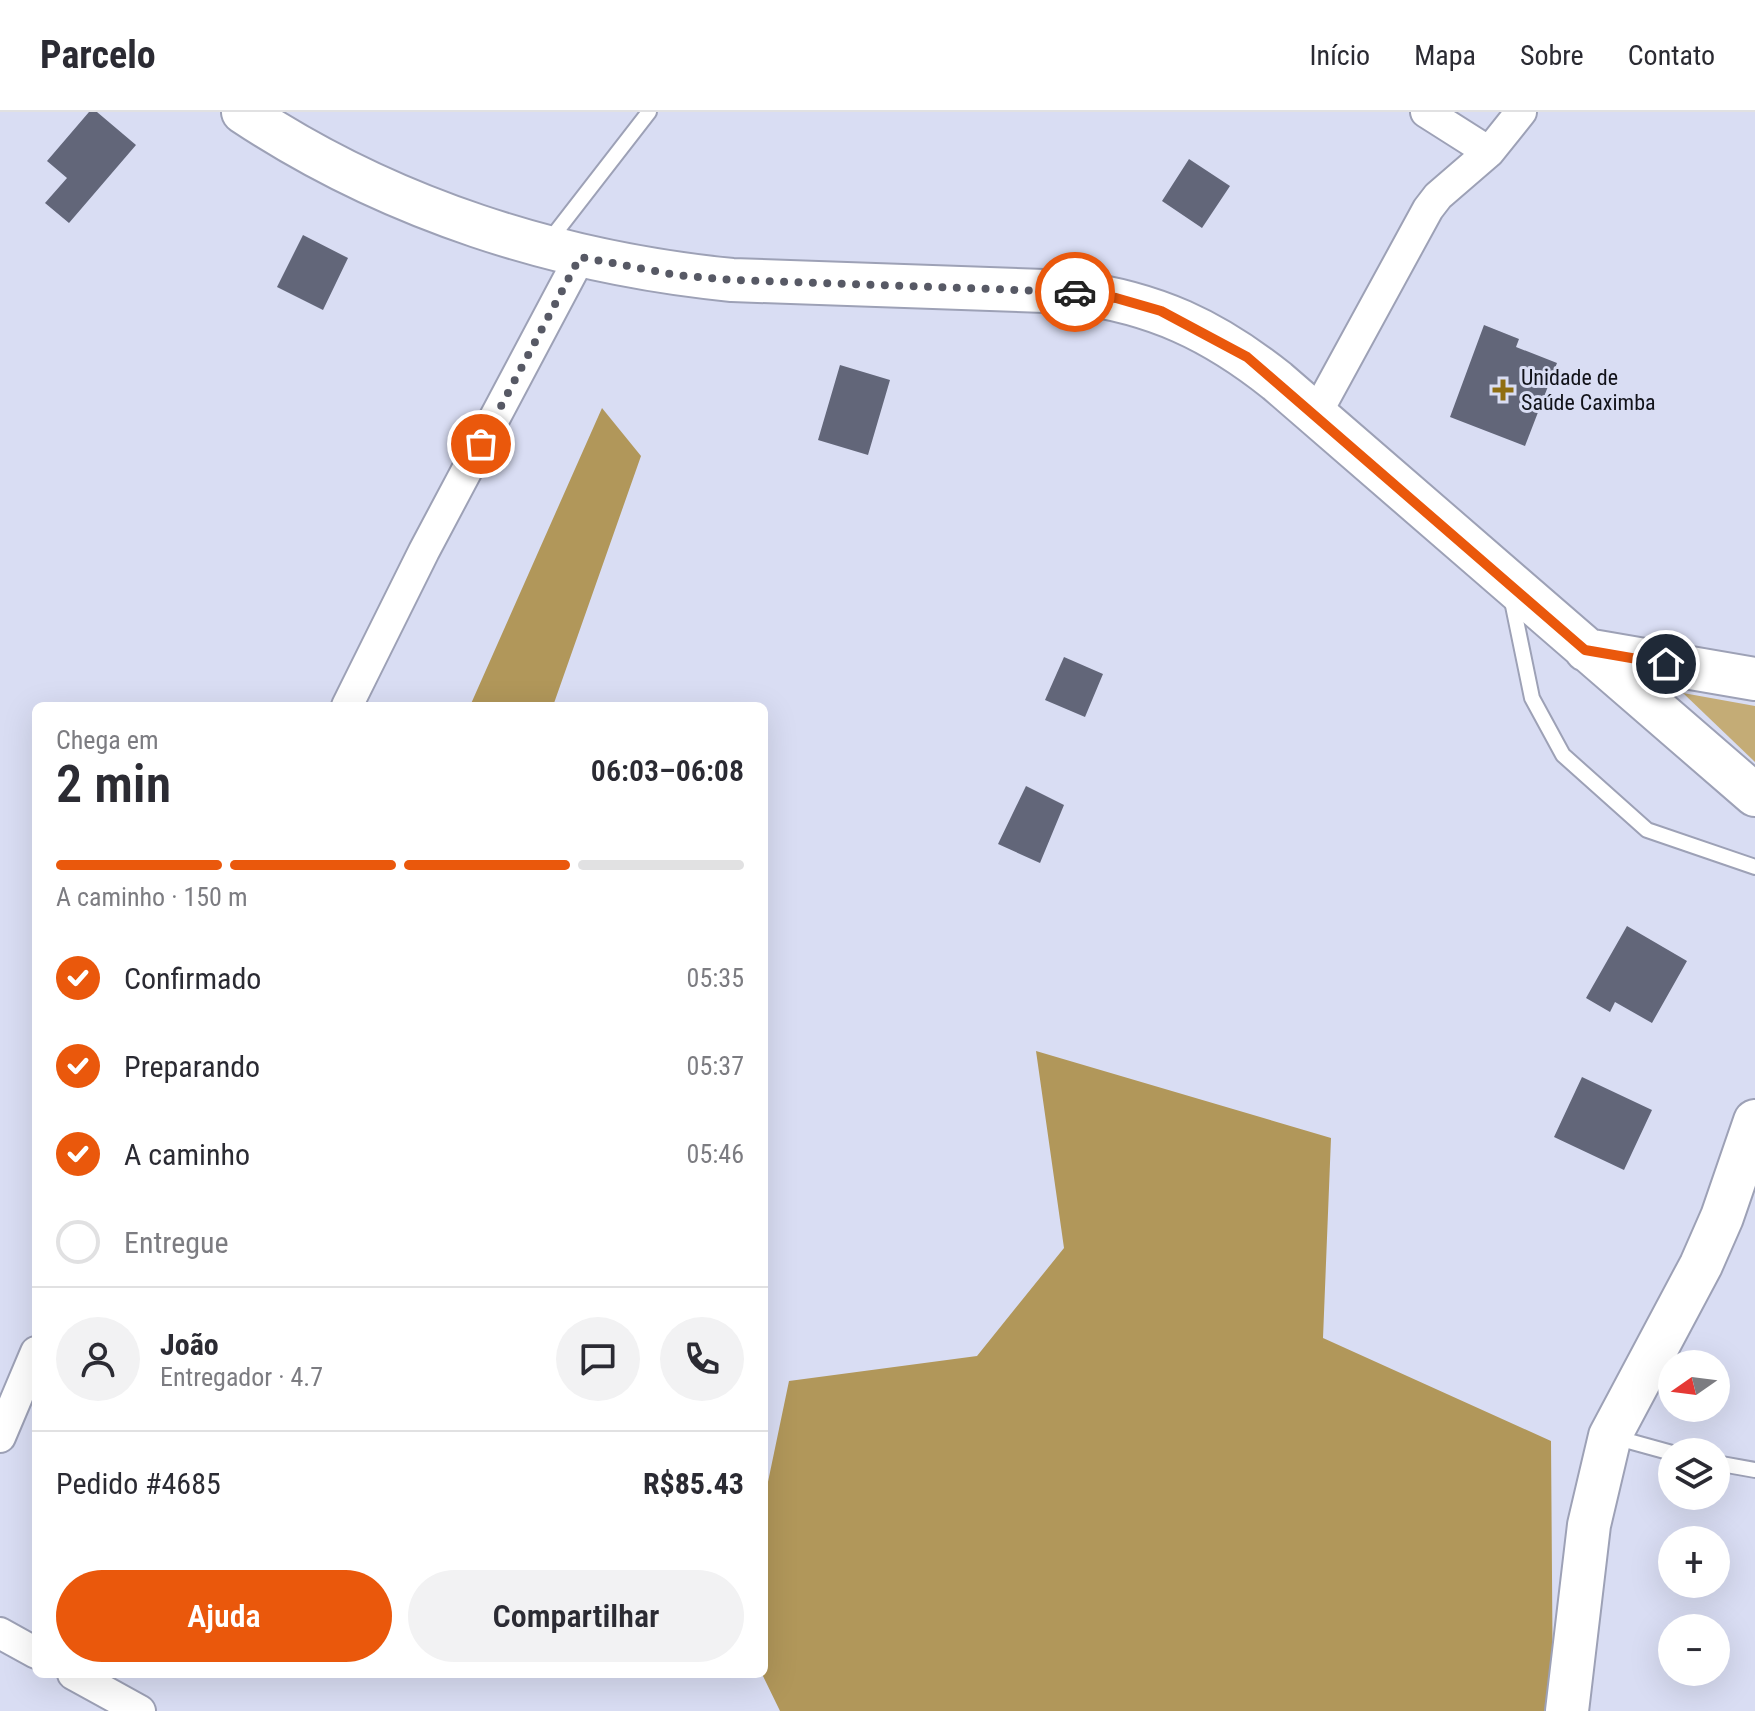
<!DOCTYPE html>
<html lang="pt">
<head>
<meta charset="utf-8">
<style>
  :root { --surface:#fff; --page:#f2f2f3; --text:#2b2b33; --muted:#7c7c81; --line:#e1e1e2; --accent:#ea580c }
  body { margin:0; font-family:"Roboto Condensed",sans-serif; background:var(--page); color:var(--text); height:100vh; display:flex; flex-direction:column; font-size:30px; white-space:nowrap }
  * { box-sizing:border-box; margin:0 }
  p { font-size:26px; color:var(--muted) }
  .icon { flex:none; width:44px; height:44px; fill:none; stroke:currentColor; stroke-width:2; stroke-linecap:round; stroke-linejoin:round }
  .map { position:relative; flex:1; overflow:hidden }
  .drawer { position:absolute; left:32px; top:590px; width:736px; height:976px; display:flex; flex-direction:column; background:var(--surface); border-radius:12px; box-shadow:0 8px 32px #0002 }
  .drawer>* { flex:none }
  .needle { width:52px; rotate:256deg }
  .controls { position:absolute; left:1658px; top:1238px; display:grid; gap:16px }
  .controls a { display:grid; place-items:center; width:72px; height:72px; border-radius:50%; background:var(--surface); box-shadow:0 8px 32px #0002; font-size:40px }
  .pin { position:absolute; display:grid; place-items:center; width:68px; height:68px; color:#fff; margin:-34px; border:4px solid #fff; border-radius:50%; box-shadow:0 2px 8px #0007 }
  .courier { position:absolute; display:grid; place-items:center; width:80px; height:80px; margin:-40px; border:6px solid #ea580c; border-radius:50%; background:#fff; color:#222; box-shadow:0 2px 10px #0007 }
  .overview em { font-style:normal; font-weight:600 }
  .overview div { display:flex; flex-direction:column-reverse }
  .overview { display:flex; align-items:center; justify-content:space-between; height:136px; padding:0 24px }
  h1 { font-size:52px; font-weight:600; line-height:60px }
  .bar { display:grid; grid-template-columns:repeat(4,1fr); gap:12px 8px; align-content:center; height:96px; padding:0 24px }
  .bar i { height:10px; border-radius:6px; background:var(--line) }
  .bar .on { background:var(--accent) }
  .bar p { grid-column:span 4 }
  .line { display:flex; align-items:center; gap:20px; padding:0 24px; border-top:2px solid var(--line) }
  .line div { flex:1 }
  .round { display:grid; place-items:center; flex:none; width:84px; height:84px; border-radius:42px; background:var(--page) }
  ol { padding:0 24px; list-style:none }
  li { display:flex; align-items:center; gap:24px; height:88px }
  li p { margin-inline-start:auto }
  li .icon { padding:8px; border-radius:50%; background:var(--accent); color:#fff; stroke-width:4 }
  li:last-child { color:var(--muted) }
  li i { width:44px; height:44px; border:4px solid var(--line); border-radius:50% }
  .cta { display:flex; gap:16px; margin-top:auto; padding:16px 24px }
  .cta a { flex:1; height:92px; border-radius:48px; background:var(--accent); color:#fff; font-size:32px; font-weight:600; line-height:92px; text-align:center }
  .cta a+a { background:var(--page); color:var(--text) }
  header { display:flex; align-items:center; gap:48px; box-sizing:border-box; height:112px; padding:0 40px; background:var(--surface); border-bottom:2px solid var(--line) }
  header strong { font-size:38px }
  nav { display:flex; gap:44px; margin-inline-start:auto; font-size:28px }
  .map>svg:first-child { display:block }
  .green { fill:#c4ac76 }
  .forest { fill:#b1975a }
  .building { fill:#626679 }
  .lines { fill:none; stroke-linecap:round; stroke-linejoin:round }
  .lane-casing { stroke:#9da1b6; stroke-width:18 }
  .street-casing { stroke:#9da1b6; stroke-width:34 }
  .secondary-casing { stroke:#9da1b6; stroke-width:46 }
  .lane { stroke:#fff; stroke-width:14 }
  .street { stroke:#fff; stroke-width:30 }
  .secondary { stroke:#fff; stroke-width:42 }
  .done { stroke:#575965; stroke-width:8; stroke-dasharray:0 14.4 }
  .route { stroke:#ea580c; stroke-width:10 }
  .poi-dot { fill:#8f6e12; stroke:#d9ddf3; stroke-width:3 }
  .labels { text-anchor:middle; stroke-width:6; stroke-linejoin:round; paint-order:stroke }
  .poi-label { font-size:22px; fill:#111219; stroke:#d9ddf3; text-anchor:start }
</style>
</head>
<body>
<header>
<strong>Parcelo</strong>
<nav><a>Início</a><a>Mapa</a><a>Sobre</a><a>Contato</a></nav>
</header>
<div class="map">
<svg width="1755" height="1599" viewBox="0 0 1755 1599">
  <rect width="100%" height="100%" fill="#d9ddf3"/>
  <path class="green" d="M1683,581L1755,594V650Z"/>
  <path class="forest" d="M602,296L641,344L553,594H470Z
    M1036,939L1331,1026L1323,1226L1551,1329L1553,1599H780L762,1562L764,1389L789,1269L977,1244L1064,1136Z"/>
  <path class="building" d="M89,0H97L136,33L69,111L45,91L67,66L47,49Z
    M1189,47L1230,74L1202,116L1162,89Z
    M303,123L348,146L323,198L277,175Z
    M1484,213L1519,227L1516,235L1557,251L1525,334L1450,305Z
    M840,253L890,268L868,343L818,328Z
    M1064,545L1103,562L1085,605L1045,588Z
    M1026,674L1064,693L1040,751L998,732Z
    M1627,814L1687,849L1652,911L1615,890L1610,900L1586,886Z
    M1582,965L1652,998L1624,1058L1554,1025Z"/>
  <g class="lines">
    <g class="lane-casing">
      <path id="lane" d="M549,129L649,0
        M1511,484L1532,586L1563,643L1647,718L1755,755
        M1614,1325L1672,1341
        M1716,1351L1755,1358"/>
    </g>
    <g class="street-casing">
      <path id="street" d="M1426,0L1489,40
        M1316,302L1428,97L1438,84L1489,40L1521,0
        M347,594L424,439L580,145
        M0,1325L36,1240
        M0,1521L36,1541
        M73,1562L140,1599"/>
    </g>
    <g class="secondary-casing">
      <path id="secondary" d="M243,0C389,97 559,151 732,168L1073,180C1155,191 1213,218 1277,269L1755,683
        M1586,538L1755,567
        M1567,1599L1589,1413L1610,1324L1701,1153L1722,1105L1755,1009"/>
    </g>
    <use href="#lane" class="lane"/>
    <use href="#street" class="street"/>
    <use href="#secondary" class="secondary"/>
  </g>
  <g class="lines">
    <path class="done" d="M481,332L580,145L676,163L732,168L1075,180"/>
    <path class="route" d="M1075,180L1116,186L1161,199L1247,245L1585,538L1666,552"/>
  </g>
  <path class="poi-dot" d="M1499 266h8v8h8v8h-8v8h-8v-8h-8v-8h8z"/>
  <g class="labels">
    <g class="poi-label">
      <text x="1521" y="273">Unidade de<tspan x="1521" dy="25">Saúde Caximba</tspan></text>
    </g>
  </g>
</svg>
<div class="controls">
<a><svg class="needle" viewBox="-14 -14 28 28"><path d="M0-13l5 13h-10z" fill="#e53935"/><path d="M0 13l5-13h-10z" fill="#7c7c81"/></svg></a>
<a><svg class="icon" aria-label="layers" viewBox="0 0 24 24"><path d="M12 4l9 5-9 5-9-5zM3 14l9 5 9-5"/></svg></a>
<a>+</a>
<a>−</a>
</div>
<div class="pin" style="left:481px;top:332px;background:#ea580c"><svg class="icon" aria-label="bag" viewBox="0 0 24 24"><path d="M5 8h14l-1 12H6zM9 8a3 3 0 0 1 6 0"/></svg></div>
<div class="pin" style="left:1666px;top:552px;background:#1f2937"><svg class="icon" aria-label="home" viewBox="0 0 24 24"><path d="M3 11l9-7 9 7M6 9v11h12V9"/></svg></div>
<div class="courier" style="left:1075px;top:180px"><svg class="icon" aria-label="car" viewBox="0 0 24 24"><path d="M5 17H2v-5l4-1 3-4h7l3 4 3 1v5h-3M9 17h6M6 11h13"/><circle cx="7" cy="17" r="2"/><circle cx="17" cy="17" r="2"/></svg></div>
<section class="drawer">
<div class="overview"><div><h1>2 min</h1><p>Chega em</p></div><em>06:03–06:08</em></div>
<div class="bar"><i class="on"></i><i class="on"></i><i class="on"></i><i></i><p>A caminho · 150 m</p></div>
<ol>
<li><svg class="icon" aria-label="check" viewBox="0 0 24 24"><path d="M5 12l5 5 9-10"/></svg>Confirmado<p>05:35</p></li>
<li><svg class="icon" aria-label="check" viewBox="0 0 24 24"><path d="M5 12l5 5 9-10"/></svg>Preparando<p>05:37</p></li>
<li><svg class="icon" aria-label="check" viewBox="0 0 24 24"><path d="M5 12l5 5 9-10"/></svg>A caminho<p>05:46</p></li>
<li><i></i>Entregue</li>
</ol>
<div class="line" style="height:144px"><a class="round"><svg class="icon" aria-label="person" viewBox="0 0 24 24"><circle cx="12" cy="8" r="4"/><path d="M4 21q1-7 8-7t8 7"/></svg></a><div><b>João</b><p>Entregador · 4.7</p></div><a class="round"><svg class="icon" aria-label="chat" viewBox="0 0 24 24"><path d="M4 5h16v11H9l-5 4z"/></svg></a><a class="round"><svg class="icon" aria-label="phone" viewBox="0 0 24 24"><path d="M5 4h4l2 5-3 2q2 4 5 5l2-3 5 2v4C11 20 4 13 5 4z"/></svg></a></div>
<div class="line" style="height:104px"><div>Pedido #4685</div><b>R$85.43</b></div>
<div class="cta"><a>Ajuda</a><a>Compartilhar</a></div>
</section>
</div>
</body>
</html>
